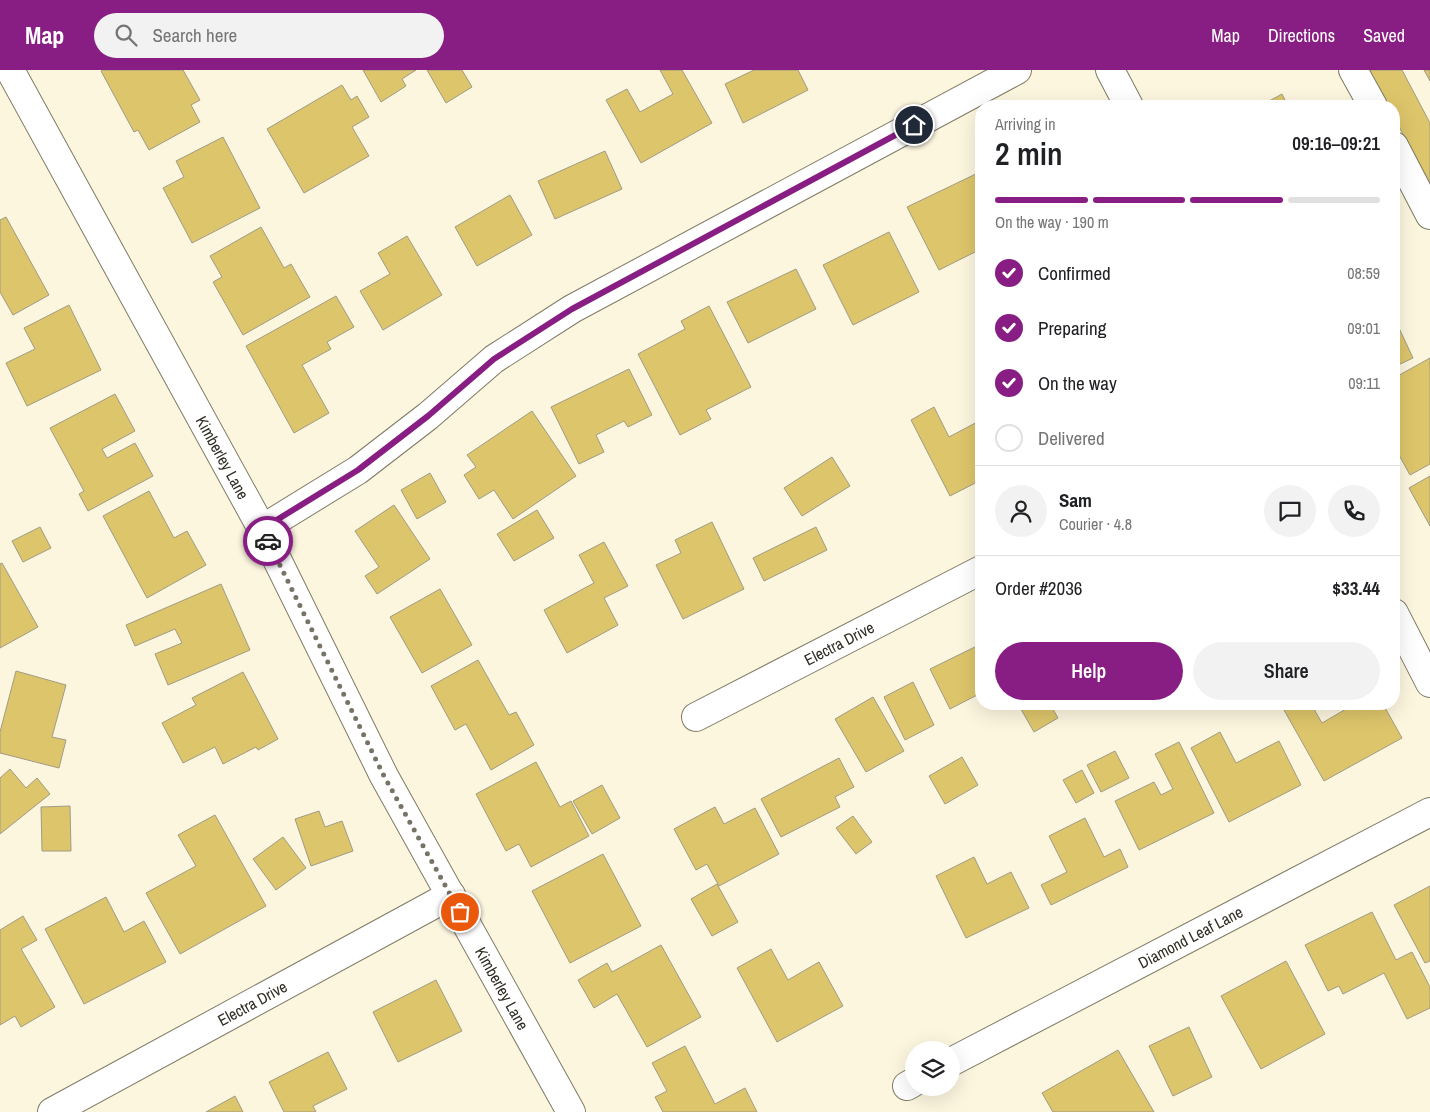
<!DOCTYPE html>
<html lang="en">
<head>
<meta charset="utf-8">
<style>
  :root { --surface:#fff; --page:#f2f2f2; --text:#202124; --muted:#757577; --line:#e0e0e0; --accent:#881d83 }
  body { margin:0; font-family:"Archivo Narrow",sans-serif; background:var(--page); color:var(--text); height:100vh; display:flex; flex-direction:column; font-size:19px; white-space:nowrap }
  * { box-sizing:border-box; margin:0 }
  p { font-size:16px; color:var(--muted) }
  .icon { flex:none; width:28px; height:28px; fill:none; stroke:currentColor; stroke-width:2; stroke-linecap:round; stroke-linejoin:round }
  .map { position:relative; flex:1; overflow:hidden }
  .side { position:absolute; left:975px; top:30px; width:425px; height:610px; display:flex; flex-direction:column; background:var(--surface); border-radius:20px; box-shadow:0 5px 20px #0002 }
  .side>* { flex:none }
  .tools { position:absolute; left:905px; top:971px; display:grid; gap:10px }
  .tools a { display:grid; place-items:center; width:55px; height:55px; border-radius:50%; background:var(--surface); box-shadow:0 5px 20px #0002; font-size:25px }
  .pin { position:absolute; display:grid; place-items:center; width:42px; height:42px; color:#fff; margin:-21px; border:2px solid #fff; border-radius:50%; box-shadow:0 1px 5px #0007 }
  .courier { position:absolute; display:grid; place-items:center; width:50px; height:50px; margin:-25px; border:4px solid #881d83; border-radius:50%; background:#fff; color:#222; box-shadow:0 1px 6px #0007 }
  .overview em { font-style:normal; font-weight:600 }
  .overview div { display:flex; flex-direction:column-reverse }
  .overview { display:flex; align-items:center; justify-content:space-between; height:85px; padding:0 20px }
  h1 { font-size:32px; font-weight:600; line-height:38px }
  .bar { display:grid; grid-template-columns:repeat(4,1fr); gap:8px 5px; align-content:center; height:60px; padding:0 20px }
  .bar i { height:6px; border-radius:4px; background:var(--line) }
  .bar .current { background:var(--accent) }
  .bar p { grid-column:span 4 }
  .line { display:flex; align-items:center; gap:12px; padding:0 20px; border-top:1px solid var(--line) }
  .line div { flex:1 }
  .round { display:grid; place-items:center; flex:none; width:52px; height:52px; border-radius:26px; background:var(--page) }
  ol { padding:0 20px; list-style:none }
  li { display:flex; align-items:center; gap:15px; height:55px }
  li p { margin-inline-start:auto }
  li .icon { padding:5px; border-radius:50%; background:var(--accent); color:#fff; stroke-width:4 }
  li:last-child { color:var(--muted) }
  li i { width:28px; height:28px; border:2px solid var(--line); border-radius:50% }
  .primary-button { display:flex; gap:10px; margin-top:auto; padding:10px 20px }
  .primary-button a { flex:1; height:58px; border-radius:30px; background:var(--accent); color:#fff; font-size:20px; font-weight:600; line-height:58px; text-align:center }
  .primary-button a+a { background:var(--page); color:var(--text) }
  header { display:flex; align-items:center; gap:30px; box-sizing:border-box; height:70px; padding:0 25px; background:var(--accent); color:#fff }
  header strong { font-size:24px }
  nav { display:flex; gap:28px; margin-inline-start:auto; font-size:18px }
  .search { width:350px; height:45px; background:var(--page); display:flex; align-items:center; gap:12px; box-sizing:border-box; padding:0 18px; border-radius:28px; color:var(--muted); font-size:19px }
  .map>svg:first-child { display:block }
  .building { fill:#ddc56b; stroke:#a09b85 }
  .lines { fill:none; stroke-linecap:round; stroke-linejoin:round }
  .minor-casing { stroke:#7f7a65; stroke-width:30 }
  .minor { stroke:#fff; stroke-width:28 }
  .done { stroke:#777366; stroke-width:5; stroke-dasharray:0 9 }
  .route { stroke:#881d83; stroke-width:6 }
  .labels { text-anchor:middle; stroke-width:4; stroke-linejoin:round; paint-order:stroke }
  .street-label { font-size:16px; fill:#302d25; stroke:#fcf6df }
</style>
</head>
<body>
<header>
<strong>Map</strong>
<div class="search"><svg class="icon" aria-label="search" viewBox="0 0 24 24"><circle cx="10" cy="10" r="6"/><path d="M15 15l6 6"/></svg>Search here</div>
<nav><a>Map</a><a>Directions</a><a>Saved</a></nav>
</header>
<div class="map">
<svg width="1430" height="1042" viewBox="0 0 1430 1042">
  <rect width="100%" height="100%" fill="#fcf6df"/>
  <path class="building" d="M103,0H183L200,30L191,35L200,52L149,80L138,60L134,62L101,1Z
    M363,0H416L402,9L406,16L381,32Z
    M427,0H462L472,17L446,33Z
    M660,0H682L712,53L641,93L606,30L627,19L640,42L673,24Z
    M754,0H798L808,20L743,53L725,14Z
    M1369,0H1402L1430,53V116L1394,47V36H1388Z
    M1424,0H1430V11Z
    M342,15L351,30L357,26L369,47L352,57L369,86L304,123L267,59Z
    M1282,24L1288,36H1260Z
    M223,67L260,138L192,173L163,118L184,107L176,91Z
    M605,81L622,119L555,149L538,111Z
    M980,102L981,105V179L939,200L907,137Z
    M510,125L532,165L477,196L455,157Z
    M6,147L49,225L13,245L0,222V150Z
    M261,157L284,198L291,194L310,227L243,265L213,212L222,207L210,186Z
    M889,162L919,222L853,255L823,195Z
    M407,166L442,225L383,260L360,221L390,204L378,183Z
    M796,199L816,239L748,273L727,232Z
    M336,226L354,257L327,272L331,279L302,295L329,343L294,363L246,276Z
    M69,235L101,300L27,336L6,293L35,279L24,258Z
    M709,236L751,317L706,340L711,349L680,365L638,284L685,259L681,251Z
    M1398,256L1413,288L1394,297V258Z
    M1430,288V394L1410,405L1394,376V308Z
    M629,299L652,345L628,357L624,351L596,365L604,382L579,394L551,337Z
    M115,324L135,361L102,379L107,388L135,373L153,406L88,441L79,424L84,421L50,358Z
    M934,337L949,367L981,350V410L950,426L911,350Z
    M532,341L576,406L513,449L494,420L479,429L464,405L476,397L467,385Z
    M832,387L850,416L802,446L784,418Z
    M430,403L446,432L417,449L401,420Z
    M1430,406V456L1409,418Z
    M149,421L174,468L187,461L206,495L147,528L103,446Z
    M394,435L430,489L377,524L365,506L379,497L355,461Z
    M537,440L554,468L514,491L497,464Z
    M712,452L744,519L683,549L656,495L681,483L675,470Z
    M40,457L51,478L23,492L12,471Z
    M816,457L827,480L764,511L753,488Z
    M604,472L628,516L604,528L618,555L567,583L544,540L594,513L579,485Z
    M2,493L38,557L0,578V494Z
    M221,514L250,580L168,615L155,584L182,573L175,559L135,576L126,555Z
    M440,519L472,575L422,603L390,547Z
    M981,574V623L950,639L930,599Z
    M478,590L509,645L516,642L534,675L491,700L466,654L455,660L431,616Z
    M16,601L66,615L52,667L66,670L59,698L0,683V662Z
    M243,602L278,669L258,680L256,677L223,694L215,677L183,693L162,653L196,635L192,628Z
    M913,612L934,655L905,670L884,627Z
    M873,627L904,681L866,702L835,649Z
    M1018,634H1050L1058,648L1034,662Z
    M1294,634H1311L1322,653L1346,639L1343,634H1383L1402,668L1324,711L1284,640Z
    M1220,662L1236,693L1279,671L1301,715L1229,752L1191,678Z
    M1179,672L1214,743L1139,780L1115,731L1154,712L1161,725L1173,719L1155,684Z
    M1115,681L1129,708L1101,722L1087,695Z
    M962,687L978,715L945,734L929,706Z
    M839,688L854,717L835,727L840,737L781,767L761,729Z
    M536,692L560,737L571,731L589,766L531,797L519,774L506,781L476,724Z
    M10,699L26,718L37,708L50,724L0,764V708Z
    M1082,700L1094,723L1076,733L1063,710Z
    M602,715L620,748L592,764L573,731Z
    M70,736L71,781H42L41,737Z
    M715,737L724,754L755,738L779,784L719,816L707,794L696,800L674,759Z
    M319,741L325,757L342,751L353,781L311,796L295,749Z
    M215,745L266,836L180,884L146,823L196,796L178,765Z
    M853,746L872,772L856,784L836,758Z
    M1085,748L1104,787L1120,779L1128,797L1051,835L1041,815L1067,802L1049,766Z
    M283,767L306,798L276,820L253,789Z
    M603,784L641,856L570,893L532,821Z
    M974,787L987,814L1011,802L1029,838L966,868L936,806Z
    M717,814L738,852L712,866L691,829Z
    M1430,816V891L1425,893L1394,835Z
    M106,827L124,862L144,851L166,892L84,934L45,859Z
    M1372,842L1396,890L1412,882L1430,917V938L1407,949L1384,903L1343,924L1339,916L1328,921L1305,875Z
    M23,846L37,870L21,879L55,937L21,957L15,946L0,955V860Z
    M661,875L701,947L647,977L617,924L594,938L578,910L607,893L612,902Z
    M771,879L788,910L819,892L843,936L777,972L737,898Z
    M1286,891L1325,964L1261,999L1221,926Z
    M436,910L462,961L398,992L373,942Z
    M1189,957L1212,1007L1173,1026L1149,976Z
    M685,976L715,1034L745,1018L757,1042H663L655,1027L667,1021L652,993Z
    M1118,980L1154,1042H1053L1042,1023Z
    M328,982L347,1019L313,1036L316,1042H284L269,1012Z
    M235,1026L243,1042H206Z"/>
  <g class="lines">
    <g class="minor-casing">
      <g id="minor">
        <path id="s1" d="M10,0L262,459L384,706L571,1042"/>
        <path d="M1110,0L1129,36"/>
        <path d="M1353,0L1373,36"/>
        <path d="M1394,76L1430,145"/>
        <path d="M262,459L358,400L428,346L494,289L572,239L1017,0"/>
        <path d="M1394,543L1430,613"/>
        <path id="s2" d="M696,647L981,500"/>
        <path id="s3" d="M951,992L1430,742"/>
        <path d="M907,1016L914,1012"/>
        <path id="s4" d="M52,1042L451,825"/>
      </g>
    </g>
    <use href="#minor" class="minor"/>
  </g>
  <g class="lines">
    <path class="done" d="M268,471L384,706L460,842"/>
    <path class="route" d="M268,471L262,459L358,400L428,346L494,289L572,239L914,55"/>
  </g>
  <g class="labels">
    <g class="street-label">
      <text dy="6" stroke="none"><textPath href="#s1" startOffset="442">Kimberley Lane</textPath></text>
      <text dy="6" stroke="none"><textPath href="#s2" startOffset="161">Electra Drive</textPath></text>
      <text dy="6" stroke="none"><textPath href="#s3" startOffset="270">Diamond Leaf Lane</textPath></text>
      <text dy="6" stroke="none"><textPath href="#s1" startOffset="1042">Kimberley Lane</textPath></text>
      <text dy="6" stroke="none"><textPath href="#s4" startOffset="228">Electra Drive</textPath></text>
    </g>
  </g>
</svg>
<div class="tools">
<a><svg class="icon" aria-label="layers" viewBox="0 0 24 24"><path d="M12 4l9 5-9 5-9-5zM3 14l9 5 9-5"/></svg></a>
</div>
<div class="pin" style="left:460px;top:842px;background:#ea580c"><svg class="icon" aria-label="bag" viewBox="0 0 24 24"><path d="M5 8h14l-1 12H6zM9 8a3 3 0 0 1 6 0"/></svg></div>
<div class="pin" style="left:914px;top:55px;background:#1f2937"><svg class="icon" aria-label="home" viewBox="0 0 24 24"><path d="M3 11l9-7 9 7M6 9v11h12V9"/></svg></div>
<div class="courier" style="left:268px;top:471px"><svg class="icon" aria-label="car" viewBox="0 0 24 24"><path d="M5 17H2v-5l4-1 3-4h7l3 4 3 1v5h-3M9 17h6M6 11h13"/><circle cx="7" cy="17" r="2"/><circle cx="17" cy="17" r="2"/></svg></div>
<section class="side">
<div class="overview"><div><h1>2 min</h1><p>Arriving in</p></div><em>09:16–09:21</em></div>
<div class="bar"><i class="current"></i><i class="current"></i><i class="current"></i><i></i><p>On the way · 190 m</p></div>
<ol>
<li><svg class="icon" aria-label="check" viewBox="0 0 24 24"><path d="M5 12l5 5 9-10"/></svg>Confirmed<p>08:59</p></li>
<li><svg class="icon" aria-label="check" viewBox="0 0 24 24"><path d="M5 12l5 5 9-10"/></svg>Preparing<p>09:01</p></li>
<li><svg class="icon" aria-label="check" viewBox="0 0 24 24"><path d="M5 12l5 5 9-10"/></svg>On the way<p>09:11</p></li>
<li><i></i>Delivered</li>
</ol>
<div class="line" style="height:90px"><a class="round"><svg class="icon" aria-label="person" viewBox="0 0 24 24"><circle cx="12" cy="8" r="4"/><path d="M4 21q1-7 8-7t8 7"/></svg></a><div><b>Sam</b><p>Courier · 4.8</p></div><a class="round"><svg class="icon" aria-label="chat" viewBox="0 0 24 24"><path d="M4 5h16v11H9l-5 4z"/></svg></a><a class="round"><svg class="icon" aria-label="phone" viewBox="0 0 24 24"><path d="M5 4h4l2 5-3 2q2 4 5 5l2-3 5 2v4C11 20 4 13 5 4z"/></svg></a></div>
<div class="line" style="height:65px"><div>Order #2036</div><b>$33.44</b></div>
<div class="primary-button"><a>Help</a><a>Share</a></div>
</section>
</div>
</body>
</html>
